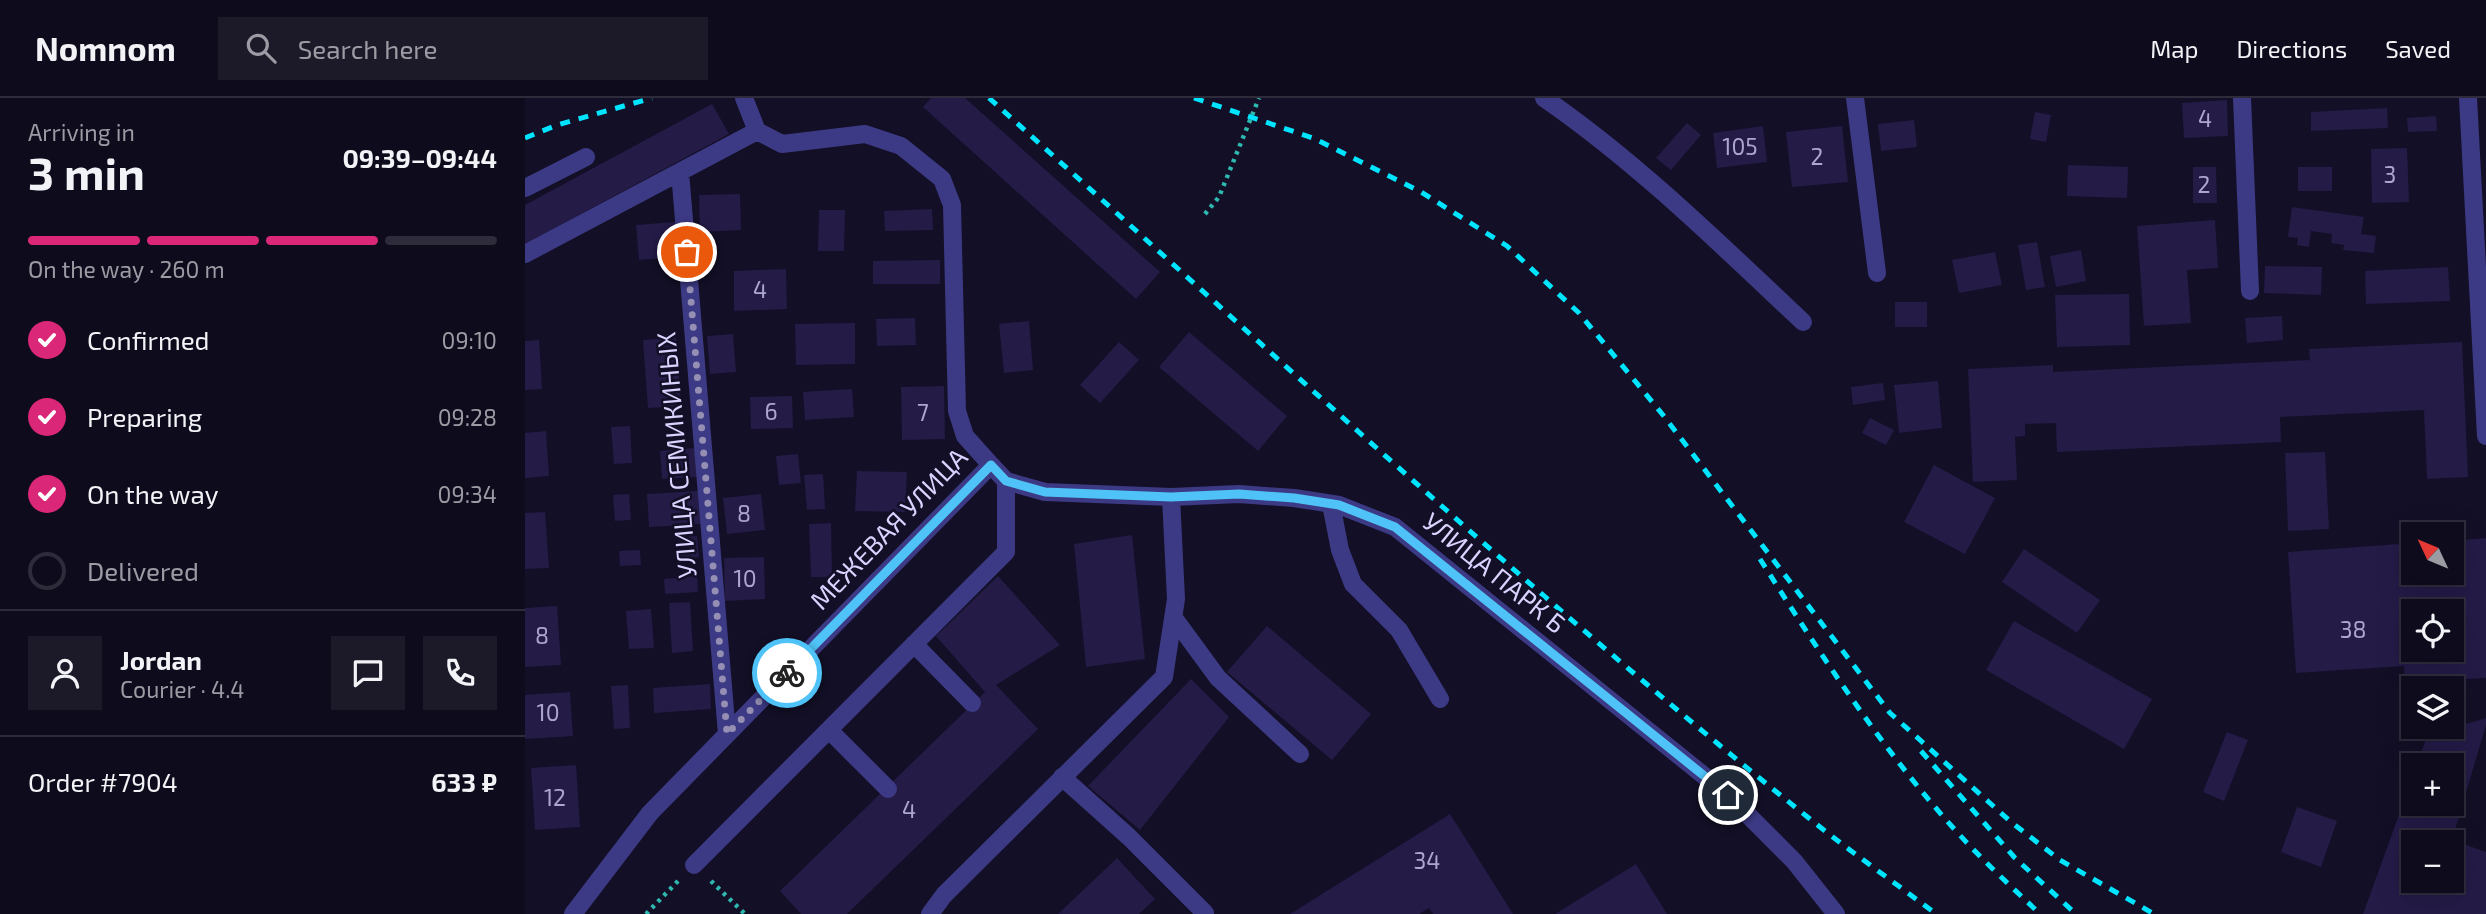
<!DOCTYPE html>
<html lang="en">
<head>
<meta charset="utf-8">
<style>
  :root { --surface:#0e0b1c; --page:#1c1929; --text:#f1f3f6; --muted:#9b9ba3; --line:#2e2b3b; --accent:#db2777 }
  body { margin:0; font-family:"Exo 2",sans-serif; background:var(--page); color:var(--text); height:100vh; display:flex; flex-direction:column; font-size:26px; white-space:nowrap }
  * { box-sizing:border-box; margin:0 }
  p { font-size:23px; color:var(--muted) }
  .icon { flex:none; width:38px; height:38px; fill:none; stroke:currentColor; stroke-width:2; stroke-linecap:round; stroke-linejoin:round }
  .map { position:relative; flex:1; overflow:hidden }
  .side { display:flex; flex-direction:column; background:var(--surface); width:525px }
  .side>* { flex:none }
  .needle { width:46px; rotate:314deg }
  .fabs { position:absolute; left:1876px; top:424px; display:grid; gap:14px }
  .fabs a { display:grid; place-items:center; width:63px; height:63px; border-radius:0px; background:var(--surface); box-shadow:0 7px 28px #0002,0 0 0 2px var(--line); font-size:35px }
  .pin { position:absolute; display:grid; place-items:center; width:60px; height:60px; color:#fff; margin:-30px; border:4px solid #fff; border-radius:50%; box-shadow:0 2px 7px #0007 }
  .courier { position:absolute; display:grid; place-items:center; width:70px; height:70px; margin:-35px; border:5px solid #4fc3f7; border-radius:50%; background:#fff; color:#222; box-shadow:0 2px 9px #0007 }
  .headline em { font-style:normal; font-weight:700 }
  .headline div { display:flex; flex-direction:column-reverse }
  .headline { display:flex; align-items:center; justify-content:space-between; height:119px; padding:0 28px }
  h1 { font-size:46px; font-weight:700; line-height:52px }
  .bar { display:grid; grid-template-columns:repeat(4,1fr); gap:10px 7px; align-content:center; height:84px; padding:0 28px }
  .bar i { height:9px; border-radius:5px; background:var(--line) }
  .bar .active { background:var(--accent) }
  .bar p { grid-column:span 4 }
  .line { display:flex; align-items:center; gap:18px; padding:0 28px; border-top:2px solid var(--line) }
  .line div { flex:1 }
  .round { display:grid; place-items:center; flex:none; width:74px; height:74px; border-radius:0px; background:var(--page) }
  ol { padding:0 28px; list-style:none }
  li { display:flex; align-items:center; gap:21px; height:77px }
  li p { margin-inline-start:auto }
  li .icon { padding:7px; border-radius:50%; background:var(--accent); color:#fff; stroke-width:4 }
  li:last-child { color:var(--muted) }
  li i { width:38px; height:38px; border:4px solid var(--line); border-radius:50% }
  header { display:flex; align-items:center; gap:42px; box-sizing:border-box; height:98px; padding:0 35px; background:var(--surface); border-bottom:2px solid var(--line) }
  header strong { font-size:33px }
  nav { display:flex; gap:38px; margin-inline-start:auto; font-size:24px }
  .search { width:490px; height:63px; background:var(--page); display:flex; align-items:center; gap:18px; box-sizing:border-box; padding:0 24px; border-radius:0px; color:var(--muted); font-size:26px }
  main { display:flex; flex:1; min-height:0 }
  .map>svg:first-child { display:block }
  .building { fill:#241b47; fill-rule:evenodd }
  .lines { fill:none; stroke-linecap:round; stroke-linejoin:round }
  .path { stroke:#2fb8b0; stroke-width:4.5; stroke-dasharray:3.5 5; stroke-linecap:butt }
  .lane { stroke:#3d3a85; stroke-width:18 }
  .street { stroke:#3d3a85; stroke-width:18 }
  .rail { stroke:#00e5ff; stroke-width:5; stroke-dasharray:10 9; stroke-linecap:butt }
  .done { stroke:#948fb3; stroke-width:7; stroke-dasharray:0 12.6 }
  .route { stroke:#4fc3f7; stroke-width:9 }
  .labels { text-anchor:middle; stroke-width:5; stroke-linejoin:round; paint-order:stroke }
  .number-label { font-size:23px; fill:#aca6d1 }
  .street-label { font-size:26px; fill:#d9d4ff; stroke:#130f26 }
</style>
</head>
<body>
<header>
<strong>Nomnom</strong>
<div class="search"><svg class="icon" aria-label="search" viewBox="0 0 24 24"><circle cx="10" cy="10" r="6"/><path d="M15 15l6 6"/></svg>Search here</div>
<nav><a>Map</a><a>Directions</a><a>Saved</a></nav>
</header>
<main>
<section class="side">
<div class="headline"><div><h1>3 min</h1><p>Arriving in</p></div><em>09:39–09:44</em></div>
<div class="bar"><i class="active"></i><i class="active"></i><i class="active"></i><i></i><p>On the way · 260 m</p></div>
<ol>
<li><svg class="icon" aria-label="check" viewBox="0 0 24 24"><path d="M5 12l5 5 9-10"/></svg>Confirmed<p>09:10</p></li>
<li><svg class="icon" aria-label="check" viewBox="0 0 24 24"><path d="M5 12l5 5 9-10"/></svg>Preparing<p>09:28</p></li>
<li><svg class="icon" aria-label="check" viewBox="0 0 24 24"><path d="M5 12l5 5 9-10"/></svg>On the way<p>09:34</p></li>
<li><i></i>Delivered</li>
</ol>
<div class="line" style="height:126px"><a class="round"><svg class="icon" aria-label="person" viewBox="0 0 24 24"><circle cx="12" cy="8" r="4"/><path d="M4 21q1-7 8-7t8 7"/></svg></a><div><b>Jordan</b><p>Courier · 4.4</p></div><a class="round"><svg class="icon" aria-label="chat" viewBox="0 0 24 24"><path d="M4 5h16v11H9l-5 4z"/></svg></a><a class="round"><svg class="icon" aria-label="phone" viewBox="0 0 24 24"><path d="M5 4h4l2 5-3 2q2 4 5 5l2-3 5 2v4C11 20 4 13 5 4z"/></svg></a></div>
<div class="line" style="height:91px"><div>Order #7904</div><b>633 ₽</b></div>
</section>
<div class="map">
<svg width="1961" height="816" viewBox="0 0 1961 816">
  <rect width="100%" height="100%" fill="#130f26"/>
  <path class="building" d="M406,0H440L635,174L611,201L398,9Z
    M1702,2L1703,38L1659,40L1657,5Z
    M187,6L204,36L0,146V107Z
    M1862,10L1863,30L1786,33V14Z
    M1510,14L1526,17L1521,44L1505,41Z
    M1911,18L1912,33L1883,34L1882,20Z
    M1389,22L1392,49L1356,53L1353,26Z
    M1162,25L1176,37L1146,72L1131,60Z
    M1238,28L1242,64L1192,70L1188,35Z
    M1317,28L1323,84L1267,89L1261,34Z
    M1882,50L1884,104L1847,105L1846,51Z
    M1543,67L1603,69L1602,100L1542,98Z
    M1668,69H1691L1692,105H1668Z
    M1773,69H1807V93H1773Z
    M215,96L216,132L175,134L174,97Z
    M1767,109L1839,119L1836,136L1851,138L1849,155L1818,152L1819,147L1806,145L1807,136L1786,133L1784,149L1772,147L1773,140L1763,139Z
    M407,111L408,132L360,133L359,113Z
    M294,112H320L319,153H293Z
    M1690,122L1693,170L1662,172L1666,225L1619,228L1612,128Z
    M150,124L152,159L114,162L111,127Z
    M1512,144L1520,189L1501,192L1493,147Z
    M1556,152L1561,183L1531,189L1525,158Z
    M1470,154L1477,187L1434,195L1427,162Z
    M415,162V186H348V163Z
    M1740,168L1797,169L1796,197L1739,195Z
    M1923,169L1925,203L1841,206L1840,173Z
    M261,171L262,211L209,213V173Z
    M1604,196L1605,247L1532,249L1530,197Z
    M1370,204H1402V229H1370Z
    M1757,218L1758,242L1722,245L1720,220Z
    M390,220L391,247L352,248L351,221Z
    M504,223L508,272L479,275L474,226Z
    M330,225V266L271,267L270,226Z
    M664,234L762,318L733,353L634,269Z
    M208,236L211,274L185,276L182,238Z
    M151,240L156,308L123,310L118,242Z
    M14,242L17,291L0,292V243Z
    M594,244L614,262L575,305L555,287Z
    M1937,244L1943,379L1902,381L1899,312L1755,319L1756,344L1532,354L1531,325L1500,326V338L1490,339L1492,382L1448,384L1443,271L1528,267V274L1785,262L1784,251Z
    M1413,283L1417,330L1374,335L1369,287Z
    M1358,285L1360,302L1328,307L1326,289Z
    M419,288L420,341L377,342L376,289Z
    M327,291L329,319L280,322L278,294Z
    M267,298L268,330L226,331L225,299Z
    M1345,320L1369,332L1361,347L1337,335Z
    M105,328L107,365L89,366L86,329Z
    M21,333L24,378L0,380V335Z
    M170,350L172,379L137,381L135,353Z
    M1800,354L1804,431L1763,433L1760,355Z
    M273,356L276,385L254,387L251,358Z
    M1409,367L1470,400L1440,456L1379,424Z
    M332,373L382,374L380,414L330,413Z
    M298,376L300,411L282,412L279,377Z
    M174,393L176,426L124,429L122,396Z
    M104,396L106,422L90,423L88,397Z
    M236,396L240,432L202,436L198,400Z
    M20,414L24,470L0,471V415Z
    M306,425L307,479H286L284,426Z
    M607,437L620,561L561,569L549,446Z
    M172,438L174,459L155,461L154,439Z
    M1961,440V580L1880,585L1879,568L1771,575L1763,454L1888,445V474H1927V443ZM1888,513H1927V551H1888Z
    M1499,451L1575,502L1552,535L1477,484Z
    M115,452L116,467L95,468L94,453Z
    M239,459L240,501L200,503L199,460Z
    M172,478L173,494L140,496L139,481Z
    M473,478L535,547L471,587L513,631L322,816H276L255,793L460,594L411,538Z
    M165,504L168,553L147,555L144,505Z
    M32,508L36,567L0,569V510Z
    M126,511L129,550L104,551L101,513Z
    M1489,523L1627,601L1599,651L1461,572Z
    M742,528L846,616L807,662L702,574Z
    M666,581L704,619L615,732L563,688Z
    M185,586L186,611L129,615L128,590Z
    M103,587L105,630L89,631L86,588Z
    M45,594L48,638L0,641V597Z
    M1961,620V627L1927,742L1961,754V816H1838L1888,678V705H1927V667H1892L1902,638ZM1888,744L1927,743V782H1888Z
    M1702,634L1723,642L1699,703L1678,694Z
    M51,667L55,729L10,732L6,670Z
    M1772,709L1812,723L1796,769L1756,754Z
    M925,716L988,816H908L904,810L894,816H765Z
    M592,760L630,801L614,816H533Z
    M1111,766L1142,816H1030Z"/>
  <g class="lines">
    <path class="path" d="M680,116L694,99L734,0
      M186,783L220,816
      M121,816L154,782"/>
    <path class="lane" d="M1943,0L1961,338"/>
    <path class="street" d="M219,0L232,33
      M1019,0C1113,65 1195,146 1278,224
      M1330,0L1352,175
      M1717,0L1725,193
      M155,74L202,636
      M0,90L61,59
      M0,156L232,33L257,46L340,36L376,48L417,81L427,107L432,313L440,338L466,367L125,715L48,816
      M466,367L481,383L520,394L646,399L714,396L769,400L814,407L870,429L1203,697L1269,763L1311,816
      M806,406L815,452L828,486L874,532L915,601
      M649,520L693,580L775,656
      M389,546L447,605
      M304,632L363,691
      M537,679L604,739L680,815
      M169,767L481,454V383
      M405,816L419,797L639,579L651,501L646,399"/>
    <path class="rail" d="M464,0C735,243 1001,493 1285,721C1326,754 1369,784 1411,816
      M669,0L788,40L896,94L982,148L1054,215L1138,317L1365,615L1486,724L1535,762L1629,816
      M0,40L32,27L127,0
      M1235,461C1294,554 1357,652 1432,734C1458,763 1487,789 1515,816
      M1396,653L1490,760L1551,816"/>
  </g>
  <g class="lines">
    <path class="done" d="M162,154L202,636L262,575"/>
    <path class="route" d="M262,575L466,367L481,383L520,394L646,399L714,396L769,400L814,407L870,429L1203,697"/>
  </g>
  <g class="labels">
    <g class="number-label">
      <text x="1680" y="29">4</text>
      <text x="1215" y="57">105</text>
      <text x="1292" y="67">2</text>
      <text x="1865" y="85">3</text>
      <text x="1679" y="95">2</text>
      <text x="235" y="200">4</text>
      <text x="246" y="322">6</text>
      <text x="398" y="323">7</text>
      <text x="219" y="424">8</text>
      <text x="220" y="489">10</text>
      <text x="1828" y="540">38</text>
      <text x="17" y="546">8</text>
      <text x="23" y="623">10</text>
      <text x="30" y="708">12</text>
      <text x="384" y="720">4</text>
      <text x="902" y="771">34</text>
    </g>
    <g class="street-label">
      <text transform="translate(152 357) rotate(-95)" y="9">УЛИЦА СЕМИКИНЫХ</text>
      <text transform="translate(364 431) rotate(-46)" y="9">МЕЖЕВАЯ УЛИЦА</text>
      <text transform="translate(969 475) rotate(39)" y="9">УЛИЦА ПАРК Б</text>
    </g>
  </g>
</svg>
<div class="fabs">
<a><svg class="needle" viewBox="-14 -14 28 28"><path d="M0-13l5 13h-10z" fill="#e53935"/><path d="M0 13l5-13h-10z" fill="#9b9ba3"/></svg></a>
<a><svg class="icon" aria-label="locate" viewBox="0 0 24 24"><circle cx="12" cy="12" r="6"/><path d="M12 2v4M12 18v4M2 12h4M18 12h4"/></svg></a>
<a><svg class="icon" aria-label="layers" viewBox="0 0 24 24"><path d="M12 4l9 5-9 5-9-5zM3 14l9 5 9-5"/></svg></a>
<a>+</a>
<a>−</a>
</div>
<div class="pin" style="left:162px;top:154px;background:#ea580c"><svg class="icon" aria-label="bag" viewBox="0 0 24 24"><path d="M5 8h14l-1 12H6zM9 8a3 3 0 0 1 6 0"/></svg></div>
<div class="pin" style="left:1203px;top:697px;background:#1f2937"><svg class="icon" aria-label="home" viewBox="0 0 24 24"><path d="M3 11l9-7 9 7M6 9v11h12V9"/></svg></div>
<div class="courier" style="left:262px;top:575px"><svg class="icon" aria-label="bike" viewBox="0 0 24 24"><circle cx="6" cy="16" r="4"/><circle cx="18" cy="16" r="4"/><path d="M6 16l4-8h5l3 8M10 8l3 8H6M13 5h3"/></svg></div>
</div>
</main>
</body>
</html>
